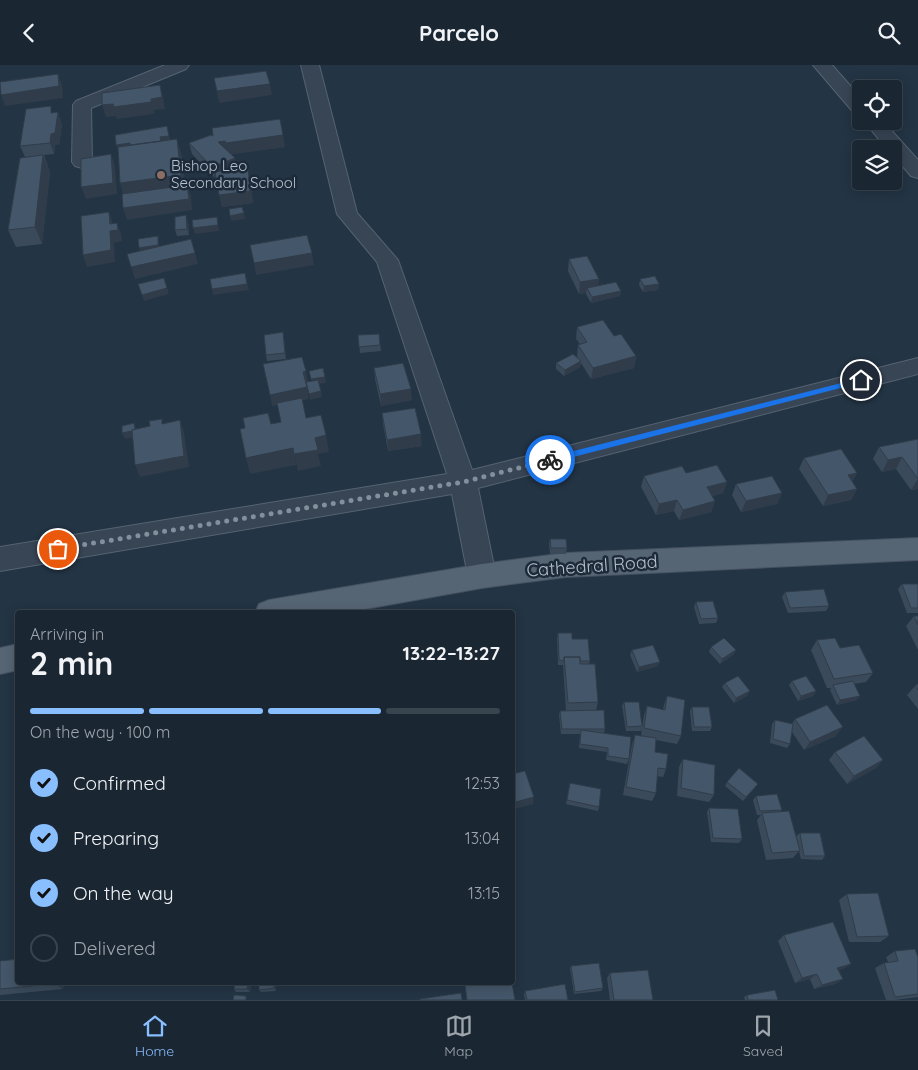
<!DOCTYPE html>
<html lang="en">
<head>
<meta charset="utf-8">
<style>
  :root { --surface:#1a2733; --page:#232f3b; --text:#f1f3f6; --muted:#9fa5ac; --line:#38444e; --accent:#89beff }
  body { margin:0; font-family:Quicksand,sans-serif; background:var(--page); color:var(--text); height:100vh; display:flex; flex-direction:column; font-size:19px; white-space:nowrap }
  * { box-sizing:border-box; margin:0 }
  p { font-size:16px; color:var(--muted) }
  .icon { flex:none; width:28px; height:28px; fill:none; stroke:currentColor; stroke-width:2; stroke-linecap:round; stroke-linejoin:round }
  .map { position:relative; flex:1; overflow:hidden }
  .sheet { position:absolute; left:15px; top:545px; width:500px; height:375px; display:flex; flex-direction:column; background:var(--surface); border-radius:5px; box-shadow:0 2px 12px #0003,0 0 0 1px var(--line) }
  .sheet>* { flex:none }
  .controls { position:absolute; left:852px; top:15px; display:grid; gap:10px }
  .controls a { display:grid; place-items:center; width:50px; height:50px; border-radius:5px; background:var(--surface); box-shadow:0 2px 12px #0003,0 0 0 1px var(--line); font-size:25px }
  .pin { position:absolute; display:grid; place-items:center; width:42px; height:42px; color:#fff; margin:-21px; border:2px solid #fff; border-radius:50%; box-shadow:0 1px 5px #0007 }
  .courier { position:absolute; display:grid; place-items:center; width:50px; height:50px; margin:-25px; border:4px solid #1a73e8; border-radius:50%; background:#fff; color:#222; box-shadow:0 1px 6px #0007 }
  .head em { font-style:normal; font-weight:700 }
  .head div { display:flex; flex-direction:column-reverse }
  .head { display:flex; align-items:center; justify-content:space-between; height:85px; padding:0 15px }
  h1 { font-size:32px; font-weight:700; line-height:38px }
  .bar { display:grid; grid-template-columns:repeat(4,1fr); gap:8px 5px; align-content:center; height:60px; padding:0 15px }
  .bar i { height:6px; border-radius:4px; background:var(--line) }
  .bar .selected { background:var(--accent) }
  .bar p { grid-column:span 4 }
  ol { padding:0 15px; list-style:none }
  li { display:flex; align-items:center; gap:15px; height:55px }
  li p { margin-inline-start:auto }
  li .icon { padding:5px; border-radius:50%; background:var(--accent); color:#111; stroke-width:4 }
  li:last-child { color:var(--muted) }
  li i { width:28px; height:28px; border:2px solid var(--line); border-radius:50% }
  header { display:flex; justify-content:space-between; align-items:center; height:65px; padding:0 15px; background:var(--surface); font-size:22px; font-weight:700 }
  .tab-bar { display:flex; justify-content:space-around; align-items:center; height:70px; border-top:1px solid var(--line); background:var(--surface); font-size:14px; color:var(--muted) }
  .tab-bar a { display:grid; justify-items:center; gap:2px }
  .tab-bar .selected { color:var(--accent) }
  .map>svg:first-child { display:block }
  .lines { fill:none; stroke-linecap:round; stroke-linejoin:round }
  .minor-casing { stroke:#566371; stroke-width:2 }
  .major-casing { stroke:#455160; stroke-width:2 }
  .minor { fill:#384554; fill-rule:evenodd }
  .major { fill:#566574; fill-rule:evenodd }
  .wall { fill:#3a4a5a }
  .shaded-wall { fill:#303c4a }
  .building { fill:#445669; stroke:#303c4a }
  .route { fill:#1a73e8 }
  .done { stroke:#828f9d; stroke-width:5; stroke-dasharray:0 9 }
  .education-dot { fill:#8d6e63; stroke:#1d2a39; stroke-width:2 }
  .labels { text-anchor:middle; stroke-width:5; stroke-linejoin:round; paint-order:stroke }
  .far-poi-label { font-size:15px; fill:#b5c0cd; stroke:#1d2a39; text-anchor:start }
  .street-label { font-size:18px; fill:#b5c0cd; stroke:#1d2a39 }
</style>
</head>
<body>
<header><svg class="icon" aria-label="back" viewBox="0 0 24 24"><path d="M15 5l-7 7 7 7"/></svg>Parcelo<svg class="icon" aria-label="search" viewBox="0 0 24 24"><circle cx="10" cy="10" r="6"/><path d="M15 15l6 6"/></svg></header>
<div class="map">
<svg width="918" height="935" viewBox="0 0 918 935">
  <rect width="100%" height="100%" fill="#233444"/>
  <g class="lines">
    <g class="minor-casing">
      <path id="minor" d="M165,0H189L186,4L91,43L92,97L89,101L82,103L75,101L72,97L73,40L76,36Z
        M301,0H319L357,148L398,195L472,405L918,293V309L478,423L496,511L492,519L482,523L472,519L468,511L452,429L0,506V482L447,409L377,197L337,149Z
        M813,0H832L861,33V49L854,48Z
        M864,56H883L918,95V113L911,111L894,91V84H887Z"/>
    </g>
    <g class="major-casing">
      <path id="major" d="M918,473V495L566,512L482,523L343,548H255L259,539L269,535L482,499L566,488Z
        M18,579V605L0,609V583Z"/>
    </g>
    <use href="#minor" class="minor"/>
    <use href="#major" class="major"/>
  </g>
  <path class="wall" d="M54,47L62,59L59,80H55L54,89L44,90L50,107L42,179L16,182L8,165L38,91L25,92L20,81Z
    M213,71L285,82L231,89L237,104L250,114L253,138L222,142L216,113H215L192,89L189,78Z
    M188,156L189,170L177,171L175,165Z
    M569,194L599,214L598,221L621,226L620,231L591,238L586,229V228L579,229L568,206Z
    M640,214L659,219L658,225L643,227L639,220Z
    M577,262L614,271L636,291L634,303L591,314L581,298L580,302L564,311L556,304V298L578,294L577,291L578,280L580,279L576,274Z
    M283,267L286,294L267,296L266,290Z
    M379,269L381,286L360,288L358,270Z
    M374,303L412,335L381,341L375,314Z
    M382,348L422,381L388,386L383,359Z
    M918,374V424L911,425L896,404L882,407L873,394L879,382Z
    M804,393L857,408L852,417L857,424L851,435L823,441L799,404Z
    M686,408L727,417L723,428L712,431L715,436L711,447L679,455L674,446L656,450L641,422L644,411Z
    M736,419L782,428L777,439L741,447L732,430Z
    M550,474L567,483L566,489H550L549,479Z
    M902,519H918V548H907L898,524Z
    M785,527L829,541L826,546L788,548L782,532Z
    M696,537L718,553L716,558L699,559L694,542Z
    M914,551H918V585L906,561Z
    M558,568L572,574L590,596L589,599L598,637L596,646L605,664L604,668L629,694L627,699L606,695L607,687L579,683L580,669H561L559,650L560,646H566L563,600H558L557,573Z
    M817,575L840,583L873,608L866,617L854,619L857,635L837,640L830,625L831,623H827L811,585Z
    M711,582L736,585L733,590L720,599L709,587Z
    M632,585L658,601L637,607L630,590Z
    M792,616L816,626L813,631L798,636L789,620Z
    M725,618L747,631L734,638L722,622Z
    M918,619V644L907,630L915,621Z
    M667,631L681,671L677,679L656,675L655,687L666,704L663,712L657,711L656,728L652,736L623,730L632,679L635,670L641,671L642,662L641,666H626L622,641L624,637L642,661L644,650L647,641L663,645L664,640Z
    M692,642L712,662L710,666H692L690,646Z
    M795,654L836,671L804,685L792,667L790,679L787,683L770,678L772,659L775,655L792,659Z
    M835,687L883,695L876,703L847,719L829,695Z
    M512,691L515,703V707L512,708Z
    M683,694L714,730L709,737L677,731L679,702Z
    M727,717L755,723L743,736L725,721Z
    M569,722L599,742L598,746L566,739Z
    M756,731L782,745L780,747L798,781L796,771L800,768L825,791L822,795L801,794L799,786L793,793L766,795L757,755L761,750H757L753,735Z
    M709,743L742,774L739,778L711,777L707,747Z
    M847,829L889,871L880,877H849L839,835Z
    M784,870L851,899L843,904L839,905L843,914L835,919L814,924L810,914L795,918L778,876Z
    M895,886L918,892V932L895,935H886L875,903L884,898L888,897L886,892Z
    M0,896L18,918H64L63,924L0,930Z
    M571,901L603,923L601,926L574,929L570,903Z
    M610,908L653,935H610L607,913Z
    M235,918H251L250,927H236L234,924Z
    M276,918V926L261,927L259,925Z
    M525,926L568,935H525L524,930Z
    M747,930L778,935H745L744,932Z"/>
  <path class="shaded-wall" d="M58,9L62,20L63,33L5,41L1,30Z
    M270,19L272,30L219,38L217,26Z
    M160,20L163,32L165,44L154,45V49L117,54L116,51L106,52L102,40L151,34Z
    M58,47L62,59L59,80H55L54,89L50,78L51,69Z
    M167,61L172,82L120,92L116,80L160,72Z
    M283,70L285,82L228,90L218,77Z
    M177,74L182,91L186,127L125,136L120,118Z
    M111,89L115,101L117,129L86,134L81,122Z
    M43,90L50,107L42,179L35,162Z
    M235,93L237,105L215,113L212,102Z
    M248,102L250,114L253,138L222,142L219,130Z
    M187,120L191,131L192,145L127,155L123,143Z
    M109,147L113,159L117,158L121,169L122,176L114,178L115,197L87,202L83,190L110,159Z
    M244,148L245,154L231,156L230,151Z
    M186,150L188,156L189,170L187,164Z
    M217,152L219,166L195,169L193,163Z
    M158,171L159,177L160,186L141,189L139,183Z
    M195,188L198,199L135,214L131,202Z
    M312,188L314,200L256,210L254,198Z
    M245,208L249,225L213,230L212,224Z
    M164,213L169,229L144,236L142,230Z
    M599,214L597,226L587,223L586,228L579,229L580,217Z
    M659,219L658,225L643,227L644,221Z
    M621,226L620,231L591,238L592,232Z
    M283,267L284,273L286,294L285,288Z
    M636,291L634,303L591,314L593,303Z
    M581,296L580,302L564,311L565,305Z
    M306,306L308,318H305L303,307Z
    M325,312L326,318L312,320L311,314Z
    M307,322L309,334L272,341L270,330Z
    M411,324L412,335L381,341L380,329Z
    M321,326L322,332L310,335L309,329Z
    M180,355L184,367L189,402L140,412L135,400Z
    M134,358L137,364L138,371L125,374L122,368Z
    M421,369L422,381L388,386L387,375Z
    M326,370L329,387L318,389L321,401L298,406L294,389L315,373Z
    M293,383L296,400L250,409L246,393Z
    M902,392L896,404L882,407L888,395Z
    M857,408L851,419L848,410Z
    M918,414V424L911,425Z
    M727,417L723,428L703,433L707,422Z
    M857,424L851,435L823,441L828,430Z
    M782,428L777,439L741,447L746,436Z
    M677,435L674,446L656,450L659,439Z
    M715,436L711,447L679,455L683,445Z
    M736,585L733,590L720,599L722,594Z
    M660,597L658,601L637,607L639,602Z
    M750,626L747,631L734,638L736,633Z
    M816,626L813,631L798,636L801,631Z
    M860,631L857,635L837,640L840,635Z
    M843,662L836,671L804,685L810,677Z
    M883,695L876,703L847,719L854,711Z
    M534,732L533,739L512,745V738Z
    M851,899L843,904L830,908L837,903Z
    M817,909L810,914L795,918L802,913Z
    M843,914L835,919L814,924L822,920Z
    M54,918H64L63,924L54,919Z
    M248,918H251L250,927L247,924Z
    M274,918H276V926L274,923Z"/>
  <path class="building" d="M266,6L270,19L217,26L214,13Z
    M58,9L59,21L1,30L0,17Z
    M160,20L162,32L151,34V37L114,42L113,39L102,40V28Z
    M51,41V48L58,47L55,68L51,69L50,78L20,81L26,44Z
    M280,54L283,70L226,78L225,76L218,77L235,93L212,102L189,78L211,70L213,71L212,63Z
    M167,61L169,71L160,72L161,76L130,80V78L116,80L115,70Z
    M177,74L181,110L120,118L118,82Z
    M111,89L113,118L81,122V94Z
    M43,90L35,162L8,165L20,93Z
    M248,102L250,126L219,130L215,107Z
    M187,120L189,134L123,143L122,129Z
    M242,142L244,148L230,151L229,144Z
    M109,147L110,159L117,158L118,165L110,166L111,185L83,190L81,151Z
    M186,150L187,164L175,165V152Z
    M217,152L218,160L193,163L192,155Z
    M307,170L312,188L254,198L250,180Z
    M158,171V180L139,183L138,174Z
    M191,174L195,188L131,202L127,189Z
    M587,191L599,214L580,217L569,194Z
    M245,208L247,219L212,224L210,214Z
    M655,211L659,219L644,221L640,214Z
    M164,213L167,223L142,230L138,219Z
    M616,217L621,226L592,232L587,223Z
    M603,255L614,271L621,269L636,291L593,303L578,280L587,277L577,262Z
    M283,267L285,288L266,290L264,270Z
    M379,269L380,280L359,282L358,270Z
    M573,289L581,296L565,305L556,298Z
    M302,292L306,306L303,307L307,322L270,330L263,299Z
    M403,298L411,324L380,329L374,303Z
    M323,303L325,312L311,314L309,306Z
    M318,315L321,326L309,329L306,317Z
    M302,333L306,353L321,350L326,370L315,373L318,385L294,389L293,383L246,393L240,364L245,363L243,353L268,348L271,359L281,357L277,338Z
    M415,343L421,369L387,375L382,348Z
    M162,354V359L180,355L184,391L135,400L132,365L150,361L149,356Z
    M134,358L135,364L132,365V366L122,368V361Z
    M918,374V414L902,392L888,395L879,382Z
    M841,384L857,408L848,410L857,424L828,430L804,393Z
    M717,400L727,417L707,422L715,436L683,445L677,435L659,439L644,411L682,401L686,408Z
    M772,411L782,428L746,436L736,419Z
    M550,474H566L567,483H551Z
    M902,519H918V543H911Z
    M824,524L829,541L790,543L785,527Z
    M713,536L718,553L701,554L696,537Z
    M914,551H918V560Z
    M558,568H572V574H588L590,596H580V592H564V596L559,595Z
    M724,573L736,585L722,594L711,582Z
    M835,573L840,583L859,580L873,608L834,614L817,575Z
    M653,580L660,597L639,602L632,585Z
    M564,592H580V599H595L598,637L568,638Z
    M738,611L750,626L736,633L725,618Z
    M806,611L816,626L801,631L792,616Z
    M853,616L860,631L840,635L833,620Z
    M918,619V625L915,621Z
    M667,631L685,635L681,671L644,663L647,641L665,645Z
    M624,637H639L642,661L627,662Z
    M827,640L843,662L810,677L795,654Z
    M692,642H709L712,662H694Z
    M604,645L605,664H562L560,646Z
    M775,655L793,659L790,679L773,674Z
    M581,665L631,672L629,694L608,691V683L580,679Z
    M635,670L656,673L655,687L668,689L666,704L658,703L656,728L626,722Z
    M864,671L883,695L854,711L835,687Z
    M512,691L515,703L512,704Z
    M683,694L715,700L714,730L681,723Z
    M739,703L758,719L746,732L727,717Z
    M525,706L534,732L512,738V709Z
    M570,718L601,724L599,742L567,735Z
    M777,729L782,745L760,746L756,731Z
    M709,743L738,744L742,774L713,773Z
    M789,746L800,786L772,788L762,748Z
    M800,768H820L825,791H804Z
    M878,828L889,871L857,872L847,829Z
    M833,857L851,899L837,903L843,914L822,920L817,909L802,913L784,870Z
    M915,884L918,892V929L895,932L884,898L898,896L895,886Z
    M18,894V918H54V919L0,924V896Z
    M599,898L603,923L575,927L571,901Z
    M648,905L653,935H614L610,908Z
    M235,918H248L247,924H234Z
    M259,918H274V923L259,925Z
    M483,918H512L515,935H467L465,920Z
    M565,919L568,935H527L525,926Z
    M775,925L778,935H748L747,930Z
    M461,928L462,935H420V934Z
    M234,930L246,931V935H233Z"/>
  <path class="route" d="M861,313L865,315L864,317L550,398L546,395L550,392Z"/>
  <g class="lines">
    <path class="done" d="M58,484L463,417L550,395"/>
  </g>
  <circle class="education-dot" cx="161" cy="110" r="5"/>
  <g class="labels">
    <g class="far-poi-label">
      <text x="171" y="106">Bishop Leo<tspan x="171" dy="17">Secondary School</tspan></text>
    </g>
    <g class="street-label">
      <text transform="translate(592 501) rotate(-4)" y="6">Cathedral Road</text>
    </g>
  </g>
</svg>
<div class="controls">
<a><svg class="icon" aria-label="locate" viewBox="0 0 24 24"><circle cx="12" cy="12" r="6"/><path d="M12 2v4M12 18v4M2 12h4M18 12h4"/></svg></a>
<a><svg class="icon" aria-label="layers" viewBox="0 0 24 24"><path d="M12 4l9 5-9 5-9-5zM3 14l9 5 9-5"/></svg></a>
</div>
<div class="pin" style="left:58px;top:484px;background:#ea580c"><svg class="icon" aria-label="bag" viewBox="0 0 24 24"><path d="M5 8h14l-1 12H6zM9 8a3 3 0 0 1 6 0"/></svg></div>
<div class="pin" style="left:861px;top:315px;background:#1f2937"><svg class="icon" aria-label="home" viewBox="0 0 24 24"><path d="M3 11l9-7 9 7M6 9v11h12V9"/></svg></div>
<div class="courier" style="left:550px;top:395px"><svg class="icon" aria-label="bike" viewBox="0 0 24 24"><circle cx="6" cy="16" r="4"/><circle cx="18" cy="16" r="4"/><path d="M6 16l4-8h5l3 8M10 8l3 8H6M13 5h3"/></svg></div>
<section class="sheet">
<div class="head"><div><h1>2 min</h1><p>Arriving in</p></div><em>13:22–13:27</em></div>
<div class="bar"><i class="selected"></i><i class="selected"></i><i class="selected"></i><i></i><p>On the way · 100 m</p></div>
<ol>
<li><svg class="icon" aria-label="check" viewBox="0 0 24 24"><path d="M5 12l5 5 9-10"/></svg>Confirmed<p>12:53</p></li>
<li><svg class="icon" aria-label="check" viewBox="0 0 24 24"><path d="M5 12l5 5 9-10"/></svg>Preparing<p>13:04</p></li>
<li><svg class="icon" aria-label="check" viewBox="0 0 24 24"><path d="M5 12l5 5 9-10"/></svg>On the way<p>13:15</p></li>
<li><i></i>Delivered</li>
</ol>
</section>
</div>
<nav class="tab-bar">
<a class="selected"><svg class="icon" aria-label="home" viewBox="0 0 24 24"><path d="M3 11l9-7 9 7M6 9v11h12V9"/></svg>Home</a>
<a><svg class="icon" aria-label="map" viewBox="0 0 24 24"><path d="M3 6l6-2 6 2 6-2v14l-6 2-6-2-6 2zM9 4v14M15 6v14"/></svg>Map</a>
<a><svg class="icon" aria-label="saved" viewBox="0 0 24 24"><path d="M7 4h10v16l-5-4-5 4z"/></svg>Saved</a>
</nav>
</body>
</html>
